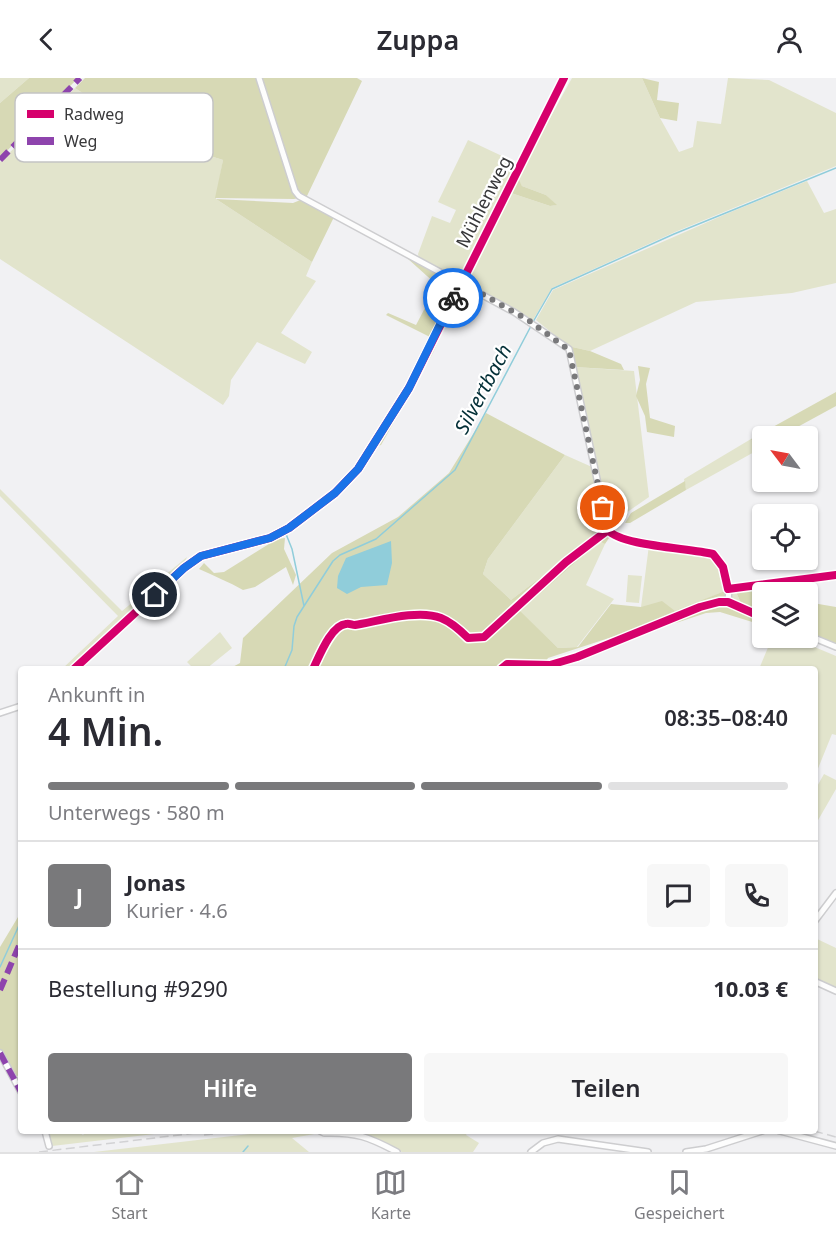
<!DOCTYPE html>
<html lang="de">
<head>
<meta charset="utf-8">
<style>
  :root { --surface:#fff; --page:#f7f7f7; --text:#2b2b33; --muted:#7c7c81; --line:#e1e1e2; --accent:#79797b }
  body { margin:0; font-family:"Noto Sans",sans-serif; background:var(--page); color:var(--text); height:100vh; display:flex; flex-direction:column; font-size:22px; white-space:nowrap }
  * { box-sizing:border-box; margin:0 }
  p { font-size:20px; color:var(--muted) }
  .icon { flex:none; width:33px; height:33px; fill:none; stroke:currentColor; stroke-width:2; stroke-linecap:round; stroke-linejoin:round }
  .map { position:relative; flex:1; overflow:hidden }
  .details { position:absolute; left:18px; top:588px; width:800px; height:468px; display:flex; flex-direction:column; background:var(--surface); border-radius:6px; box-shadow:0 2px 4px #0004 }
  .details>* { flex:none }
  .needle { width:39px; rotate:302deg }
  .controls { position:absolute; left:752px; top:348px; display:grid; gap:12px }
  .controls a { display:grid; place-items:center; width:66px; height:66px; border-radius:6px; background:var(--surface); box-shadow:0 2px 4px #0004; font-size:30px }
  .pin { position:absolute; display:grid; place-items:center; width:51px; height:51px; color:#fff; margin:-26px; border:3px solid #fff; border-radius:50%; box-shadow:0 2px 6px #0007 }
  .courier { position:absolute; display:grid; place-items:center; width:60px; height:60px; margin:-30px; border:4px solid #1a73e8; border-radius:50%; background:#fff; color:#222; box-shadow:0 2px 8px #0007 }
  .overview em { font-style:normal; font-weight:600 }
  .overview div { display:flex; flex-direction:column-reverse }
  .overview { display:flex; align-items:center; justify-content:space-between; height:102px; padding:0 30px }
  h1 { font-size:39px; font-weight:600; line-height:45px }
  .bar { display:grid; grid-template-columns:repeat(4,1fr); gap:9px 6px; align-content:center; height:72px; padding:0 30px }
  .bar i { height:8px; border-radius:4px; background:var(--line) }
  .bar .current { background:var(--accent) }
  .bar p { grid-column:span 4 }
  .line { display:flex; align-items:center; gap:15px; padding:0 30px; border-top:2px solid var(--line) }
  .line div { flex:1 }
  .round { display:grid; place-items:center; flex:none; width:63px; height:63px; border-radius:6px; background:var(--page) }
  .cta { display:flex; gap:12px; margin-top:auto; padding:12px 30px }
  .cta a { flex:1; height:69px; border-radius:6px; background:var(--accent); color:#fff; font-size:24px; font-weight:600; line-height:69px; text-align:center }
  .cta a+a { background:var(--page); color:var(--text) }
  header { display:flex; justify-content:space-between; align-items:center; height:78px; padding:0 30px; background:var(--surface); font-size:27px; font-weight:600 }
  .tab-bar { display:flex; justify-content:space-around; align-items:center; height:84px; border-top:2px solid var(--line); background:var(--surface); font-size:16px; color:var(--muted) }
  .tab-bar a { display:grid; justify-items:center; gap:3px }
  .tab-bar .current { color:var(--accent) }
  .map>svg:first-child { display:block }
  .green { fill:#e2e4cc }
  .forest { fill:#d7d9b5 }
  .water { fill:#90cdda }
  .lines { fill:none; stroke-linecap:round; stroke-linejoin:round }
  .stream { stroke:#90cdda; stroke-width:1.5 }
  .street-casing { stroke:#cdcdcf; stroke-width:8 }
  .street { stroke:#fdfdfd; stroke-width:5 }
  .rail { stroke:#d2d2d4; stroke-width:1.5; stroke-dasharray:9 4.5; stroke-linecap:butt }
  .quiet { stroke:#8e44ad; stroke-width:6; stroke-dasharray:12 6; stroke-linecap:butt }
  .cycleway-casing { stroke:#fff; stroke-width:11 }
  .cycleway { stroke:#d6006c; stroke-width:8 }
  .done { stroke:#79797b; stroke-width:6; stroke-dasharray:0 10.8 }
  .route { stroke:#1a73e8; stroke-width:8 }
  .labels { text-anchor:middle; stroke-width:4.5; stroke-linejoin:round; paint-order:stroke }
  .street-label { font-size:18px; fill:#38383a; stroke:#fff }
  .water-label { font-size:20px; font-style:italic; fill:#032f37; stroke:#fff }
  .key { fill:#fff; stroke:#c3c3c4; stroke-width:1.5 }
  .key-label { font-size:16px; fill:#38383a }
</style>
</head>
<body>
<header><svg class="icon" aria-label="back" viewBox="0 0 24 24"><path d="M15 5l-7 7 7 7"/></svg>Zuppa<svg class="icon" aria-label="person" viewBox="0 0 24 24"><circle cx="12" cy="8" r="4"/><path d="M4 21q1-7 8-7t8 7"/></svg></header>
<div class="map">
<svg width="836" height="1074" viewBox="0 0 836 1074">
  <rect width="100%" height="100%" fill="#f1f1f3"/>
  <path class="green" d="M0,0H29L0,25Z
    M572,0H642L660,40L679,74L693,69L697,43L721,46L728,0L769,2L836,35V88L675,154L552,210L533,242L466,203L465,198L492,147L495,148L511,115L550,128L556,127L546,117L522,108L517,100Z
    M75,10L157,65L161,61L191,77L204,76L223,82L216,121L312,184L306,198L316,203L281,255L312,274L305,286L257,264L231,302L229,318L223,327L0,181V84Z
    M468,62L519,86L459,202L419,181L418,176L432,138L450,145L456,132L438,124Z
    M807,103L824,135L836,131V205L792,215L696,224L590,273L568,268L536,242L553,212L726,136Z
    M574,289L634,293L649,419L610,446Z
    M751,361L756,373L686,412L684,401Z
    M565,377L592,389L606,449L511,522L483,496L488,481Z
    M0,411L122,533L187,479L183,488L67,591H62L118,538L0,418Z
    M602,464L605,466L586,507L614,521L577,569L558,570L519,533L577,483Z
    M649,467L712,478L719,486L727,512L675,534L641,529Z
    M836,493V502L775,510V514C761,515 750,512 736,514L740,523L738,528L730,516L728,506Z
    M628,497L642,498L639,525L626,524Z
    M220,554L232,570L206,591H194L187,584Z
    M772,560H793L836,578V657L832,656L815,698L814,591H759Z
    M824,696L836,702V711L817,744L815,743V712Z
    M815,860L836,870V913L815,903Z
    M48,1053H77L83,1057L87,1053H180L52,1068Z
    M275,1053H319L320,1055L292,1060L309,1074H94Z
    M323,1053H468L466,1057L479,1065L473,1074H402L378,1063Z"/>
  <path class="forest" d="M29,0H78L0,80V25Z
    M85,0H357L362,3L307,118L294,121L215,120L223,82L204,76L191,77L161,61L157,65L75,10Z
    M642,0L659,4L657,22L679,25L677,43L660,40Z
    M536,57L538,62L518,100L522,108L546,117L557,127L550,128L511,115L495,149L492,147Z
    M216,121L293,125L303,121L334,139L312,184Z
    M407,180L412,181L457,204L430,259L386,237L388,235L416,247L437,207Z
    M454,221L451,235L433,275L381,367L374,369L395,336Z
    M568,268L590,273L621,286L624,292L574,289Z
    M638,288L650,290L646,306L650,340L675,348L674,359L647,354L645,338L636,318L640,302Z
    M836,314V328L781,358H762V369L756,373L751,361Z
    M486,335L565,377L488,481L483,496L511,522L606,449L611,457L605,466L601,464L577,483L520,533L558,570L578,569L611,526L641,529L662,523L675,533L727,512V525L762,540V547L720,534L706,535L679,544L612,559L548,580L541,591H229L240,585L243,560L332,475L398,439L449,395Z
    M685,403L686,412L630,445H625L631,435Z
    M285,460L284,471L296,497L293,507L286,489L255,509L243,512C229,504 214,498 199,491L204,485L214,495L224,494L277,461Z
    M752,512L762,515V538L738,528L740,523L736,514Z
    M807,524L836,529V566L807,555Z
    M21,834V995L15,1000L0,974V869Z"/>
  <path class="water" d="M391,463L392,485L387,507L361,509L347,516L337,510L338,498L346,480Z"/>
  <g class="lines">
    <path class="stream" d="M533,244L552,211L674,156L836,90
      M286,456L292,471L304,528
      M284,591L292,572L294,548L297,539L333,483L340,477L376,461L455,392L531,248
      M0,889L21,843
      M243,1074L248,1068"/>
    <g class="street-casing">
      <path id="street" d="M259,0L295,113L299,118L514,234L569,271L608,452C621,468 689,470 713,476C726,488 730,507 728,524
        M807,557L836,569
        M74,591L184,490L201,478L270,460L289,450L335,415L358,391L409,310L564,0
        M547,591L550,587L577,579L700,529L719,524H728L762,539
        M0,635L21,628
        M814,844L836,815
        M814,903L836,913
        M0,975L21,1014
        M45,1053L49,1068
        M320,1053L324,1055C356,1054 369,1059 397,1074
        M780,1053L836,1068
        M531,1074L543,1065L558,1061L648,1074
        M686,1074L706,1071L762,1053"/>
    </g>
    <use href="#street" class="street"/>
    <path class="rail" d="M814,1053L836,1059
      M204,1057L237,1053
      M39,1074L212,1053"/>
    <path class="quiet" d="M0,82L80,0
      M0,912L21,863
      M0,975L21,1014"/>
    <g class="cycleway-casing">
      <path id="cycleway" d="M74,591L184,490L201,478L270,460L289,450L335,415L358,391L409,310L564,0
        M313,591C319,579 331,547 346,546C349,545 352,547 355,547C379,543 418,531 441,540C451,544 460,552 468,560L484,559L566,484L608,452C621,468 689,470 713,476L723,489L728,511L836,497
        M501,591L507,586L550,587L577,579L700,529L719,524H728L762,539"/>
    </g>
    <use href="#cycleway" class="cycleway"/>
  </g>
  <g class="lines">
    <path class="done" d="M453,220L461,204L528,242L569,272L603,430"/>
    <path class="route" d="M155,517L184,490L201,478L270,460L289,450L335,415L358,391L409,310L453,220"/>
  </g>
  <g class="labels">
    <g class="street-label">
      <text transform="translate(484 124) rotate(-63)" y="6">Mühlenweg</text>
    </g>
    <g class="water-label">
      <text transform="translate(483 311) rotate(-62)" y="7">Silvertbach</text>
    </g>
  </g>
  <rect x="15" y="15" width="198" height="69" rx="9" class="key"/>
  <rect x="27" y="32" width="27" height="8" fill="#d6006c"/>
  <rect x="27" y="59" width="27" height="8" fill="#8e44ad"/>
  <g class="key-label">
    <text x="64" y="42">Radweg</text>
    <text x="64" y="69">Weg</text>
  </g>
</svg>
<div class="controls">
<a><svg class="needle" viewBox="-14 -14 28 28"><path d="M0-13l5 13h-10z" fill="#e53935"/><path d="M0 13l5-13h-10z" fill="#7c7c81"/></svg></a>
<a><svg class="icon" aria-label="locate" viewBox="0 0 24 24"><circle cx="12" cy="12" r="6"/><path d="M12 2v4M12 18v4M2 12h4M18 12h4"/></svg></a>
<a><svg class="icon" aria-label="layers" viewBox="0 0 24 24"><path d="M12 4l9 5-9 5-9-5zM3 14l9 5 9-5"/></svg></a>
</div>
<div class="pin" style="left:603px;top:430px;background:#ea580c"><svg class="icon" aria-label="bag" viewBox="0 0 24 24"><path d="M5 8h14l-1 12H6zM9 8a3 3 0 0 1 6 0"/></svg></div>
<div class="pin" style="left:155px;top:517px;background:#1f2937"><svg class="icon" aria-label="home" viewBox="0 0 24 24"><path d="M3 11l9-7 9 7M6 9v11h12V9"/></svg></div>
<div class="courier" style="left:453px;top:220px"><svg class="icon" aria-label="bike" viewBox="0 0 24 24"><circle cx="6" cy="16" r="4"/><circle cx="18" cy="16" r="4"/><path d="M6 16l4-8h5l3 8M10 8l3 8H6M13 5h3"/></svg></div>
<section class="details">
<div class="overview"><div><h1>4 Min.</h1><p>Ankunft in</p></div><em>08:35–08:40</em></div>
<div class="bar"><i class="current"></i><i class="current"></i><i class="current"></i><i></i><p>Unterwegs · 580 m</p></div>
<div class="line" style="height:108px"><b class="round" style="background:var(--accent);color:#fff">J</b><div><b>Jonas</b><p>Kurier · 4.6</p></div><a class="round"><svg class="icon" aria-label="chat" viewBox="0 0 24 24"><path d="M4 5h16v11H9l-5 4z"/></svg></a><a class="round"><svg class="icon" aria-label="phone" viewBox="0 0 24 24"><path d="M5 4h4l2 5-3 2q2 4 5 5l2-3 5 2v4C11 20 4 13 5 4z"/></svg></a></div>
<div class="line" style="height:78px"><div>Bestellung #9290</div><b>10.03 €</b></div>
<div class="cta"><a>Hilfe</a><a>Teilen</a></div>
</section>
</div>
<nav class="tab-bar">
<a class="current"><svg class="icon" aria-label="home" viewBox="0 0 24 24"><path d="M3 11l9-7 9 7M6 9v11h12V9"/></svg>Start</a>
<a><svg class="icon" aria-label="map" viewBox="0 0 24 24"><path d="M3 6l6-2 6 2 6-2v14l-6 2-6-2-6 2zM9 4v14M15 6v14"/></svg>Karte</a>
<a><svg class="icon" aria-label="saved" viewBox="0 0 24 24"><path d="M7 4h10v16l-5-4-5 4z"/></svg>Gespeichert</a>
</nav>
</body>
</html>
